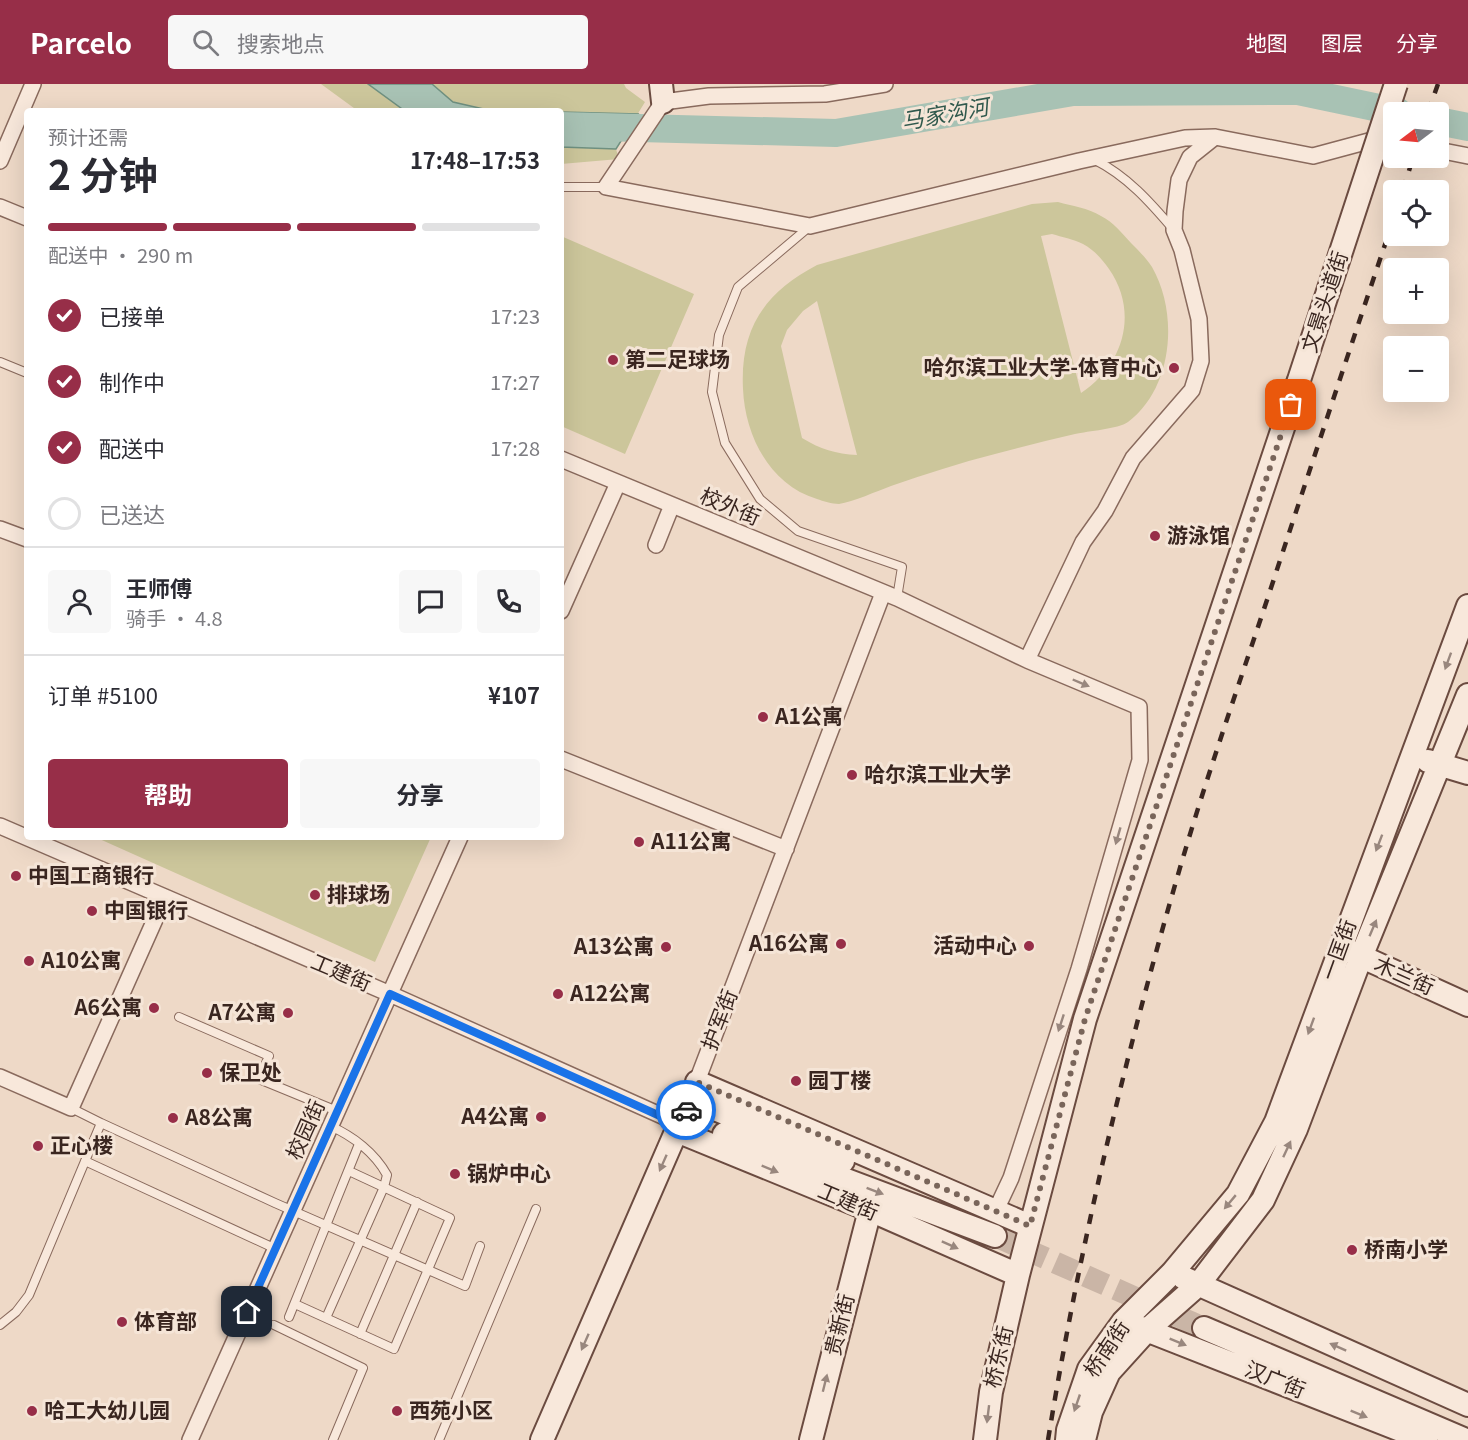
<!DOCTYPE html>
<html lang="zh">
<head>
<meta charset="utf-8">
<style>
  :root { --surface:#fff; --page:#f7f7f7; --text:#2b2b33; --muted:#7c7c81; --line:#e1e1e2; --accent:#972e48 }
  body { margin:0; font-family:Georgia,"Noto Sans SC",serif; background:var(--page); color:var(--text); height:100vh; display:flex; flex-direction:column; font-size:22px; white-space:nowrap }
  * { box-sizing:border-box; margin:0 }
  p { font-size:20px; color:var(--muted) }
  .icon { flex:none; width:33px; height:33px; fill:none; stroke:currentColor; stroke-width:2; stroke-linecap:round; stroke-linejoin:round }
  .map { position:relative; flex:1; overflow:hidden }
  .panel { position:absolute; left:24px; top:24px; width:540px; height:732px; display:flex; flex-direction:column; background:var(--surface); border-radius:6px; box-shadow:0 6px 24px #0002 }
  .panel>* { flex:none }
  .needle { width:39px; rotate:254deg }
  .buttons { position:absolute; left:1383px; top:18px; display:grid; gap:12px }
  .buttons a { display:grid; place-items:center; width:66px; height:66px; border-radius:6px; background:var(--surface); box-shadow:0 6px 24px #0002; font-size:30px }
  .pin { position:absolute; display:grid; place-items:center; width:51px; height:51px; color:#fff; margin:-26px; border-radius:12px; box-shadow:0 3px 9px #0006 }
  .courier { position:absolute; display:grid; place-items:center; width:60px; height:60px; margin:-30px; border:4px solid #1a73e8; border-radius:50%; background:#fff; color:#222; box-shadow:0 2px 8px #0007 }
  .head em { font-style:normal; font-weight:700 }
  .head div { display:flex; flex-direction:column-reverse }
  .head { display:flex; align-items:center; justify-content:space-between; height:102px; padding:0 24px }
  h1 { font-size:39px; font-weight:700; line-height:45px }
  .bar { display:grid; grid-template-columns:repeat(4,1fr); gap:9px 6px; align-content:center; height:72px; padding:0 24px }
  .bar i { height:8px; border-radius:4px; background:var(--line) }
  .bar .current { background:var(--accent) }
  .bar p { grid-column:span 4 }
  .line { display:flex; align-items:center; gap:15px; padding:0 24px; border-top:2px solid var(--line) }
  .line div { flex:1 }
  .round { display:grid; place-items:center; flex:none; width:63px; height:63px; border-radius:6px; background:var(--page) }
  ol { padding:0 24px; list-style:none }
  li { display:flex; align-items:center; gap:18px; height:66px }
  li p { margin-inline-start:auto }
  li .icon { padding:6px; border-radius:50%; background:var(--accent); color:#fff; stroke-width:4 }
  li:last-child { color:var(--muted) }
  li i { width:33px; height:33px; border:3px solid var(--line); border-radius:50% }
  .cta { display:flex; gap:12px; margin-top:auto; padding:12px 24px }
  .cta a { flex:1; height:69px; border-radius:6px; background:var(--accent); color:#fff; font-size:24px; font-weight:700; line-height:69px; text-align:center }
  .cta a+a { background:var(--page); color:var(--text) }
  header { display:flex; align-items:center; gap:36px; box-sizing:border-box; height:84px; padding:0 30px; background:var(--accent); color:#fff }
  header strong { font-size:28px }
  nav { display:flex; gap:33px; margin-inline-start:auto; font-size:21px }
  .search { width:420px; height:54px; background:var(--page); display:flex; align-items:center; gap:15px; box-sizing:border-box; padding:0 21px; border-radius:6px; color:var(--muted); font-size:22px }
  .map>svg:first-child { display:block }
  .green { fill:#ccc69b; fill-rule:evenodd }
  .water { fill:#a8c2b4; stroke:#6f9080; stroke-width:1.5 }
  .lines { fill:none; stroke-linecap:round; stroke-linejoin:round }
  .river { stroke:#a8c2b4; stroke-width:28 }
  .secondary-tunnel { stroke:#cab5a6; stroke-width:22; stroke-dasharray:22 11; stroke-linecap:butt }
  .lane-casing { stroke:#896a5d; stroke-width:10 }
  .street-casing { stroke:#896a5d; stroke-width:18 }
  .secondary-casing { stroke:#6b4b40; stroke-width:26 }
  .lane { stroke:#f8e8db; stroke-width:8 }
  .street { stroke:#f8e8db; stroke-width:15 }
  .secondary { stroke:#f8e8db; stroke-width:22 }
  .rail { stroke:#3a2620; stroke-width:4.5; stroke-dasharray:10 10; stroke-linecap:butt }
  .secondary-bridge-casing { stroke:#6b4b40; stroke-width:26; stroke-linecap:butt }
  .secondary-bridge { stroke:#f8e8db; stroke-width:22 }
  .oneway { fill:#99877e }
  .done { stroke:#79655a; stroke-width:6; stroke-dasharray:0 10.8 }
  .route { stroke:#1a73e8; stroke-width:8 }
  .poi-dot { fill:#972e48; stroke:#f5e5d7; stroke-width:2 }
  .labels { text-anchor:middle; stroke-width:6; stroke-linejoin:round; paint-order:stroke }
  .street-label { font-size:21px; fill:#3a2620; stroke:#f5e5d7 }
  .poi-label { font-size:21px; font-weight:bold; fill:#3a2620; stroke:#f5e5d7; text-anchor:start }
  .water-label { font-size:22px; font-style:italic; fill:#30594d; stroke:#f5e5d7 }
</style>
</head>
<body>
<header>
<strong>Parcelo</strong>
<div class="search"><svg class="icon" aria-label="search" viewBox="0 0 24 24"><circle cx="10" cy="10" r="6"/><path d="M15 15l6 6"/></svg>搜索地点</div>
<nav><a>地图</a><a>图层</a><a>分享</a></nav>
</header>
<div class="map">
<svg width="1468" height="1356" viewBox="0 0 1468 1356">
  <rect width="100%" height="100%" fill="#eed9c7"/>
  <path class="green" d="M321,0H624L626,4L645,18L616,65L619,75L561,80V27H358Z
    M1058,118C1072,122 1088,124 1101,132C1113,138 1122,149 1131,159C1139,167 1146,174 1152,183C1179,230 1173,304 1128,338C1118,345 1088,347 1075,350C1048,356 1022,363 995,370C960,379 925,390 891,402C877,407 853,418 839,420C832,420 823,417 817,415C770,401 745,352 743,305C740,245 764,209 817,181L1032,120ZM1052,150C1062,153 1073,155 1083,160C1094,166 1102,175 1109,185C1139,228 1124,281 1081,309L1041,152ZM817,217L857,371C836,370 820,365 802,354L781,262L787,246L803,227Z
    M561,152L694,210L625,370L561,342Z
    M95,753H431L375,878Z"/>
  <path class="water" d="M368,0H432L453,18L488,26L511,27H405Z
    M561,28L638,30L616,65L561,63Z"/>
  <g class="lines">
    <path class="river" d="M1438,37L1468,43
      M561,42L836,49L1073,8L1298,7L1398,28"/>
    <path class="secondary-tunnel" d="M995,1152L1204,1244"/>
    <g class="lane-casing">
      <path id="lane" d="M1095,76C1127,92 1150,118 1173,145
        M561,103H606
        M809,143L738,203L719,251L712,308L725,359L760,415L798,447L902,483L897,514
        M0,278L27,289
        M179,933L269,972L259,995L337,1027
        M101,1039L275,1119L465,1202L480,1162
        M85,1077L276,1165
        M295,1220L394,1265L450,1134L349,1087
        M289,1233L359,1060
        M326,1234L384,1103L387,1091C375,1069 353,1052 330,1042
        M0,1241L16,1228L29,1211L101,1039L71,1024
        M274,1241L363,1284L333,1356
        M360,1250L417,1118
        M439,1356L536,1125"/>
    </g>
    <g class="street-casing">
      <path id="street" d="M885,0L825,10L709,12L663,18L606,103L810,142L1079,77L1185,54L1215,53L1313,72L1380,54L1394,56
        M1438,66L1468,72
        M0,77L33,0
        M0,123L27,134
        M561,375L897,514L1027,576L1083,458L1105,427L1133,374L1192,306L1201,277L1199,235L1182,166L1174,146L1175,127L1179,96L1190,73L1215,53
        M0,445L27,455
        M656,461L672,421
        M561,527L618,399
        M561,675L786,765
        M0,742L390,910L680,1040
        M0,993L71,1024L165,813
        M694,1005L883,509
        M996,1126L1011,1094L1079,885L1140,676L1139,623L1027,576
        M190,1356L460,753"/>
    </g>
    <g class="secondary-casing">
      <path id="secondary" d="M661,0L663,18
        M1428,677L1468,689
        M1349,867L1468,921
        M697,998L1030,1142
        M690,1015L843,1077
        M677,1047L870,1126L1018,1191
        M724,1050L995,1152
        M1184,1194L1468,1321
        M1136,1242L1426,1356
        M1204,1244L1466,1356
        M542,1356L686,1025
        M811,1356L870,1126
        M985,1356L991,1308L1018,1191L1085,935L1298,299
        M1067,1356L1068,1346L1089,1285L1123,1238L1172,1189L1238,1110L1276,1038L1468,522
        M1084,1356L1091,1328L1109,1288L1147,1246L1198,1201L1263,1116L1296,1045L1361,873L1468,611"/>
    </g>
    <use href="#lane" class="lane"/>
    <use href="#street" class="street"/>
    <use href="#secondary" class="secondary"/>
    <path class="rail" d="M1428,28L1438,0
      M1403,106L1413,74
      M1048,1356C1080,1160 1126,968 1182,777C1208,689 1238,603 1267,516C1309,388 1351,261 1394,134"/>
    <g class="secondary-bridge-casing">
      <path id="secondary-bridge" d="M1298,299L1396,0"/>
    </g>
    <use href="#secondary-bridge" class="secondary-bridge"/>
  </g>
  <defs><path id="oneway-solid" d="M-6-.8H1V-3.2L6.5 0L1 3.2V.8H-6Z" transform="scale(1.5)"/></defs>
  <g class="oneway">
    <use href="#oneway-solid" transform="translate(1448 577) rotate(110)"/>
    <use href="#oneway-solid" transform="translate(1081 599) rotate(23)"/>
    <use href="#oneway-solid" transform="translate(1118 752) rotate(106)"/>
    <use href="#oneway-solid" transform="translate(1379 759) rotate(111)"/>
    <use href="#oneway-solid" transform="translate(1373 844) rotate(-67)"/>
    <use href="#oneway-solid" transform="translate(1061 939) rotate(108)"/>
    <use href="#oneway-solid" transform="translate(1311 942) rotate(110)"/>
    <use href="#oneway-solid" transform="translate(1287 1065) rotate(-65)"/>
    <use href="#oneway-solid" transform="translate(663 1079) rotate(114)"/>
    <use href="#oneway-solid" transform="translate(770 1085) rotate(22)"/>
    <use href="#oneway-solid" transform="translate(875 1107) rotate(21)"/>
    <use href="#oneway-solid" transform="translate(1230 1118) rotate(130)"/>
    <use href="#oneway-solid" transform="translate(950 1161) rotate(24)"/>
    <use href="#oneway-solid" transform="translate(585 1258) rotate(114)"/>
    <use href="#oneway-solid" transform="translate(1178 1258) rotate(22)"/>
    <use href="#oneway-solid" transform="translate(1338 1263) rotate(-156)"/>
    <use href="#oneway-solid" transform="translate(825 1299) rotate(-76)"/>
    <use href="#oneway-solid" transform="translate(1077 1319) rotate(109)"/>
    <use href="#oneway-solid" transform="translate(988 1330) rotate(97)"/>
    <use href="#oneway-solid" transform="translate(1359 1330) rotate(22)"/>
  </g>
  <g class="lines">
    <path class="done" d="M686,1026L697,998L1030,1142L1085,935L1291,321"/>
    <path class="route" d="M247,1228L390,910L680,1041L686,1026"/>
  </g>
  <g class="poi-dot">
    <circle cx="613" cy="276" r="6"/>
    <circle cx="1174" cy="284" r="6"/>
    <circle cx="1155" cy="452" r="6"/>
    <circle cx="763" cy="633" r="6"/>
    <circle cx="852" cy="691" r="6"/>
    <circle cx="639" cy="758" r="6"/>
    <circle cx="16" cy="792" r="6"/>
    <circle cx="315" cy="811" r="6"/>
    <circle cx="92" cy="827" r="6"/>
    <circle cx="841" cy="860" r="6"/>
    <circle cx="1029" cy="862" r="6"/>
    <circle cx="666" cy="863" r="6"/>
    <circle cx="29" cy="877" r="6"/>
    <circle cx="558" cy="910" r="6"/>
    <circle cx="154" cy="924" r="6"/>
    <circle cx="288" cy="929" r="6"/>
    <circle cx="207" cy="989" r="6"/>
    <circle cx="796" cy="997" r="6"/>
    <circle cx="541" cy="1033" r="6"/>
    <circle cx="173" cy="1034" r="6"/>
    <circle cx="38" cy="1062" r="6"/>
    <circle cx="455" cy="1090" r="6"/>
    <circle cx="1352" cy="1166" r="6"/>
    <circle cx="122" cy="1238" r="6"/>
    <circle cx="32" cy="1327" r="6"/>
    <circle cx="397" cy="1327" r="6"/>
  </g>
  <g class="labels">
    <g class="street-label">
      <text transform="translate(1325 218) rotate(-72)" y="7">文景头道街</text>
      <text transform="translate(730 423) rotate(23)" y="7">校外街</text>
      <text transform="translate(1339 866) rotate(-70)" y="7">一匡街</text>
      <text transform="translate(341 889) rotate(23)" y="7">工建街</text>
      <text transform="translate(1404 892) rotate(24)" y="7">木兰街</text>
      <text transform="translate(720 936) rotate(-69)" y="7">护军街</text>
      <text transform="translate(306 1046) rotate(-66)" y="7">校园街</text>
      <text transform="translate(848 1118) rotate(23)" y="7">工建街</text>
      <text transform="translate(840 1241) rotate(-76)" y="7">贵新街</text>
      <text transform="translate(1107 1265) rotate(-56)" y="7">桥南街</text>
      <text transform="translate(999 1273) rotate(-77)" y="7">桥东街</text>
      <text transform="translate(1275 1296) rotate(22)" y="7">汉广街</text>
    </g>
    <g class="poi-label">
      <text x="625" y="283">第二足球场</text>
      <text x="1162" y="291" text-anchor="end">哈尔滨工业大学-体育中心</text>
      <text x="1167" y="459">游泳馆</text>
      <text x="775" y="640">A1公寓</text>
      <text x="864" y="698">哈尔滨工业大学</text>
      <text x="651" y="765">A11公寓</text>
      <text x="28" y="799">中国工商银行</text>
      <text x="327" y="818">排球场</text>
      <text x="104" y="834">中国银行</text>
      <text x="829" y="867" text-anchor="end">A16公寓</text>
      <text x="1017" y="869" text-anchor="end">活动中心</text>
      <text x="654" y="870" text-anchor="end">A13公寓</text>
      <text x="41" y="884">A10公寓</text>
      <text x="570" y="917">A12公寓</text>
      <text x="142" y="931" text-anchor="end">A6公寓</text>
      <text x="276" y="936" text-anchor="end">A7公寓</text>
      <text x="219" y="996">保卫处</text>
      <text x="808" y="1004">园丁楼</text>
      <text x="529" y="1040" text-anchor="end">A4公寓</text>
      <text x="185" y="1041">A8公寓</text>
      <text x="50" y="1069">正心楼</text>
      <text x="467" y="1097">锅炉中心</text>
      <text x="1364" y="1173">桥南小学</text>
      <text x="134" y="1245">体育部</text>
      <text x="44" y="1334">哈工大幼儿园</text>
      <text x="409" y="1334">西苑小区</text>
    </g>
    <g class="water-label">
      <text transform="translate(945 30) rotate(-10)" y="8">马家沟河</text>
    </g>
  </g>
</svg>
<div class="buttons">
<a><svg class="needle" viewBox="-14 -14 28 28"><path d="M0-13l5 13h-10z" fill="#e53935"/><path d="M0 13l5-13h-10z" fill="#7c7c81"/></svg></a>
<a><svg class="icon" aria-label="locate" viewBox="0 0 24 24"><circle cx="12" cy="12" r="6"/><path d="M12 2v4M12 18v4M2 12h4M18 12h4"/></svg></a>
<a>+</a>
<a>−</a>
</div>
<div class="pin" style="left:1291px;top:321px;background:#ea580c"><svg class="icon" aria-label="bag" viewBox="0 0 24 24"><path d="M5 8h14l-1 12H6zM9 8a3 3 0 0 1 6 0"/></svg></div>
<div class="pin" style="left:247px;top:1228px;background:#1f2937"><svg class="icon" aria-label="home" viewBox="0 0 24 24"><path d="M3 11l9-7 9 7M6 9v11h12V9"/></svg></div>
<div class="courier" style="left:686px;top:1026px"><svg class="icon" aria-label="car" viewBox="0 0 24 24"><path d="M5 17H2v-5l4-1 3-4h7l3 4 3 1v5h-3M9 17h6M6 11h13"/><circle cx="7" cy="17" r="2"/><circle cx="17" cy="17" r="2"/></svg></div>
<section class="panel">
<div class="head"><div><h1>2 分钟</h1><p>预计还需</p></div><em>17:48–17:53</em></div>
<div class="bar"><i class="current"></i><i class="current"></i><i class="current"></i><i></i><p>配送中 · 290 m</p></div>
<ol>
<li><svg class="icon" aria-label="check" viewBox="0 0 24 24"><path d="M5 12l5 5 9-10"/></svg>已接单<p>17:23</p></li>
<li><svg class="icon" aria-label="check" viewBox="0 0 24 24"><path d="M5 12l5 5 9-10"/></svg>制作中<p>17:27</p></li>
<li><svg class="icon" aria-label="check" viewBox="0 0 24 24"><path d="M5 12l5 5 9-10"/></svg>配送中<p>17:28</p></li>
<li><i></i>已送达</li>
</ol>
<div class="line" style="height:108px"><a class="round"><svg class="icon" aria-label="person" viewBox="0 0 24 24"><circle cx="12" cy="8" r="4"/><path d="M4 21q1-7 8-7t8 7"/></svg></a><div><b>王师傅</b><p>骑手 · 4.8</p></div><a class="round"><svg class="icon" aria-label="chat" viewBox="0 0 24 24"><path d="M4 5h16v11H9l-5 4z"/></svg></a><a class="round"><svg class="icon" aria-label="phone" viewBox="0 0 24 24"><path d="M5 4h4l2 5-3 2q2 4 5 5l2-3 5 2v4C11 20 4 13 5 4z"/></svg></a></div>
<div class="line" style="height:78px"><div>订单 #5100</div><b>¥107</b></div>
<div class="cta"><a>帮助</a><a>分享</a></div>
</section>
</div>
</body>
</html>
